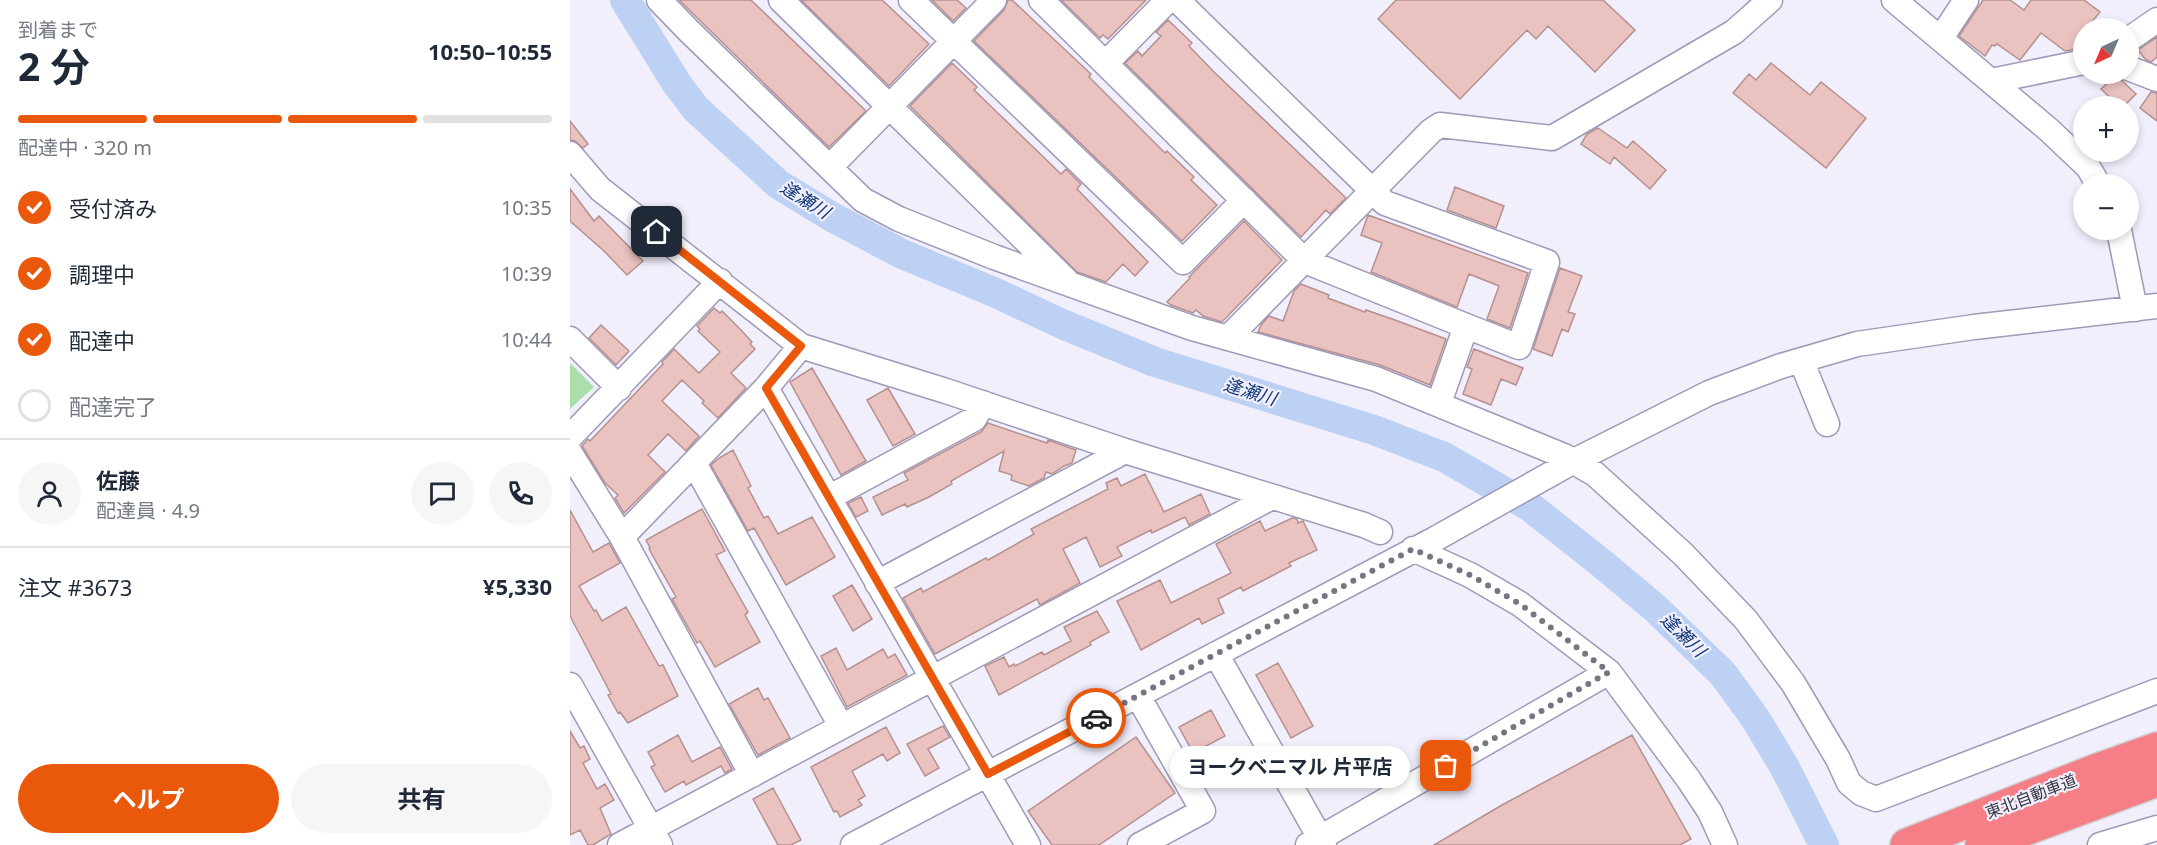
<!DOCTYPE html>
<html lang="ja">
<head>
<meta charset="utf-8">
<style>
  :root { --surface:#fff; --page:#f6f6f7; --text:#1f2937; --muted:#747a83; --line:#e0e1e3; --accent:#ea580c }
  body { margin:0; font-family:"Noto Sans","Noto Sans JP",sans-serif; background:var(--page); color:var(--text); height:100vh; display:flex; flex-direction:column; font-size:22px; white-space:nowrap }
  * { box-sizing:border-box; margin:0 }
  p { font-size:20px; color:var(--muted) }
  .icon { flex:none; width:33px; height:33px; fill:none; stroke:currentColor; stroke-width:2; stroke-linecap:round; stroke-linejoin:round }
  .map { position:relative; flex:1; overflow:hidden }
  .drawer { display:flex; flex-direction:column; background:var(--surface); width:570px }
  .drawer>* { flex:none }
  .needle { width:39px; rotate:224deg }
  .buttons { position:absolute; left:1503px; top:18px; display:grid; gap:12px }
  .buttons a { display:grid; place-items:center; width:66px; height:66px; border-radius:50%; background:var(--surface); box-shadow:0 3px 9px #0003; font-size:30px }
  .pin { position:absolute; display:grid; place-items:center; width:51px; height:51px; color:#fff; margin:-26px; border-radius:12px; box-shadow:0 3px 9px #0006 }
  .courier { position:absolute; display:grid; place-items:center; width:60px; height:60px; margin:-30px; border:4px solid #ea580c; border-radius:50%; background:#fff; color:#222; box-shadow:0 2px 8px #0007 }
  .bubble { position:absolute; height:42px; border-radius:21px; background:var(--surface); box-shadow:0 3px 9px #0003; font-size:20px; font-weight:700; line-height:42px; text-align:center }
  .headline em { font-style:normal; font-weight:700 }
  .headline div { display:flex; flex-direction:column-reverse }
  .headline { display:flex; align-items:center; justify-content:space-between; height:102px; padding:0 18px }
  h1 { font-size:39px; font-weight:700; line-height:45px }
  .bar { display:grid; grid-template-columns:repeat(4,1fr); gap:9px 6px; align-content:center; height:72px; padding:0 18px }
  .bar i { height:8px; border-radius:4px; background:var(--line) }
  .bar .active { background:var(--accent) }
  .bar p { grid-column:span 4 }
  .line { display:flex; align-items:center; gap:15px; padding:0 18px; border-top:2px solid var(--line) }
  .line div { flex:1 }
  .round { display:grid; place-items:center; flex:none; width:63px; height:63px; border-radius:32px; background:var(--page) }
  ol { padding:0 18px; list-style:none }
  li { display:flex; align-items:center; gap:18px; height:66px }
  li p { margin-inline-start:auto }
  li .icon { padding:6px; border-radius:50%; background:var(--accent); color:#fff; stroke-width:4 }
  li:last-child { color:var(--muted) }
  li i { width:33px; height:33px; border:3px solid var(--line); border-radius:50% }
  .action { display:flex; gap:12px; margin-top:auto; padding:12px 18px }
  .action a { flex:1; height:69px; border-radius:36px; background:var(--accent); color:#fff; font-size:24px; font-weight:700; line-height:69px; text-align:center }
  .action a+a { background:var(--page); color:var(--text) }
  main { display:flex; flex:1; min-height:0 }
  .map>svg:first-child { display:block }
  .green { fill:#aadead }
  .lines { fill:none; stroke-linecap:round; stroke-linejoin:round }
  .river { stroke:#bcd1f4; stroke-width:30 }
  .building { fill:#eac2c0; stroke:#b5908e; stroke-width:1.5 }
  .minor-casing { stroke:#9f99b8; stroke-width:27 }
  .highway-casing { stroke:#cfced1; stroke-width:36 }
  .minor { stroke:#fff; stroke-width:24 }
  .highway { stroke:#f67e86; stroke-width:33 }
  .done { stroke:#777582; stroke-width:6; stroke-dasharray:0 10.8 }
  .route { stroke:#ea580c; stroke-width:8 }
  .labels { text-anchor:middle; stroke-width:4.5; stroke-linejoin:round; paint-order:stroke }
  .street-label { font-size:16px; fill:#363340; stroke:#f1effc }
  .water-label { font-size:18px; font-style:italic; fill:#0e3676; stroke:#f1effc }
</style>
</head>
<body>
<main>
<section class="drawer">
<div class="headline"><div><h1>2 分</h1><p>到着まで</p></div><em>10:50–10:55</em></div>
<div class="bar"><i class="active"></i><i class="active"></i><i class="active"></i><i></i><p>配達中 · 320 m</p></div>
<ol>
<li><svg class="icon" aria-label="check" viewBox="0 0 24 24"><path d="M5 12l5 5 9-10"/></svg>受付済み<p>10:35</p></li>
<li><svg class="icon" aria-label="check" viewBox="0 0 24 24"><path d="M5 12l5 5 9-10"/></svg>調理中<p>10:39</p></li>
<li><svg class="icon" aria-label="check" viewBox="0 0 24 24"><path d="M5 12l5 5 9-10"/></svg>配達中<p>10:44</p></li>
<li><i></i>配達完了</li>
</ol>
<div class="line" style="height:108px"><a class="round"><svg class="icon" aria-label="person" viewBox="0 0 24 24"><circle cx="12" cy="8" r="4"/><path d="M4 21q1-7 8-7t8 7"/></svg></a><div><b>佐藤</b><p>配達員 · 4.9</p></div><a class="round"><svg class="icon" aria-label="chat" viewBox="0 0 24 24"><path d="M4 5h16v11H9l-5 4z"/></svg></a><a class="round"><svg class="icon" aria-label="phone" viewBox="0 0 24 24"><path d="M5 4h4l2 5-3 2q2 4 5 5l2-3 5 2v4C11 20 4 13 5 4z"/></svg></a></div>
<div class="line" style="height:78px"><div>注文 #3673</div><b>¥5,330</b></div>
<div class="action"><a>ヘルプ</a><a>共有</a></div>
</section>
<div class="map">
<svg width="1587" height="845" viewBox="0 0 1587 845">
  <rect width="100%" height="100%" fill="#f1effc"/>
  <path class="green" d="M0,363L24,387L0,409Z"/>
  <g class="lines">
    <path class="river" d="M55,0L107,84L126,109L208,184L262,217L332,254L426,293L492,324L585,362L804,430L874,457L959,506L1030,562L1085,608L1153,674L1185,718L1214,766L1254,845"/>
  </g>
  <path class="building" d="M109,0H181L296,111L259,147Z
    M231,0H312L359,44L319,86Z
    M362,0H387L396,8L383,21Z
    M438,0H442L521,74L519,77L595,153L597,151L624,177L621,180L647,205L612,241L404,41L434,10Z
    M491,0H576L538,39L533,35L530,38Z
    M826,0H1033L1065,30L1025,72L978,26L966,39L957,30L890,99L808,19Z
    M1413,0H1440L1454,10L1461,0H1514L1530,12L1517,28H1514V38L1505,49L1495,51L1471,33L1450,60L1427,44L1425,46L1422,45L1415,56L1389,36Z
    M598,20L622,43L619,46L644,72L776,198L760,214L756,210L731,237L555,63L568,51L572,56L591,36L586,32Z
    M1587,37V57L1581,62L1575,59L1568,50Z
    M382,63L407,87L404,90L491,174L496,169L511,184L507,189L578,262L565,276L553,264L536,282L507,272L340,106Z
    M1201,63L1240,95L1251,82L1296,118L1256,168L1163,93L1179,74L1186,80Z
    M1546,75L1566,94L1554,106H1549L1531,89Z
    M1581,92L1587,93V121L1570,108Z
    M0,121L18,144L13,148L5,141L0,140Z
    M1028,128L1057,148L1063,141L1096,170L1080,189L1044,157L1040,164L1011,144L1017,134Z
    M885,187L934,206L926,228L877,210Z
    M0,189L24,221L29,216L73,261L57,275L34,251L0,221Z
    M798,215L958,273L940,328L917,319L929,286L899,274L887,307L801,272L812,243L791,235Z
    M674,221L712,260L652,322L633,316L626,310L623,313L601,305L597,302L620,278L619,277Z
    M990,268L1012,276L998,312L1005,314L998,332L992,329L982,356L963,349Z
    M731,284L759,295L758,298L795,312L796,310L825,320L876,339L860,385L810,365L688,332L691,325L699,316L713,321L724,291Z
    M144,308L150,313L152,311L171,330L182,342L180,344L185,349L161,373L176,388L148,418L132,403L134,401L112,380L92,401L129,436L116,451L98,434L78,455L95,472L54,513L45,498L48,495L35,483L12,446L18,439L20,441L93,364L92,362L104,349L129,373L150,352L128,331L130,329L127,326Z
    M31,325L59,351L46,365L19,338Z
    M904,349L953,368L946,385L931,379L921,405L893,394L902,369L897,367Z
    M242,368L296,461L271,475L220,382Z
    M318,388L345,434L323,446L297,400Z
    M418,423L477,443L478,440L506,450L502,463L494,466L482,474L476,472L474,478L459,486L441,480L442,475L429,471L434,451L381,481L382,484L359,497L337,507L335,504L312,515L303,497L338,480L334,473L411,432Z
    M163,450L181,486L178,488L194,518L198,516L208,534L242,517L265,557L216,585L184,528L178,531L141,465L149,458Z
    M575,474L594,512L631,494L640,514L619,525L615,517L582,533L581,530L547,547L552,556L530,567L516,537L493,549L510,583L470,605L467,599L365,654L333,598L351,588L353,592L416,558L418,560L464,534L461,529L538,489L536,483L547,478L551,486Z
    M291,497L298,511L286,517L278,503Z
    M132,509L155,551L146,555L178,612L175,615L190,642L145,667L130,641L127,643L102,599L106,597L79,549L80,548L76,540Z
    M0,510L23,552L39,543L50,563L9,586L24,611L26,610L32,621L56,607L89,666L93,665L108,696L58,723L50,712L48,713L38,695L41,694L0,616Z
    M722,518L727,519L728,523L733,521L747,550L719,563L721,566L673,591L671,587L648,599L654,613L632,624L629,618L571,650L547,601L590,580L601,603L661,573L646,544L690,521L695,531Z
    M282,585L302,619L283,631L263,596Z
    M527,611L539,632L520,642L521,645L429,695L415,666L434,657L439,667L444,664L445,666L472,652L474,655L501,641L494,627Z
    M266,648L277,670L313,649L318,658L325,654L337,675L277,707L251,656Z
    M708,663L743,726L721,738L686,675Z
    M188,688L194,700L198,698L220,738L188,755L159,704Z
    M641,710L655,736L623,753L609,727Z
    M373,726L380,737L358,749L369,768L355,776L337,744Z
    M316,727L330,753L317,761L313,754L282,771L295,796L288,800L292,805L270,817L267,811L264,812L241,767Z
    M0,731L10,748L14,746L20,759L13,763L27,789L35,784L44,800L30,808L41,834L23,845H18L10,830L0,835Z
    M108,735L122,762L150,747L162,769L155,773L151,766L116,785L114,781L95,792L81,767L85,765L78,752Z
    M1062,735L1121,839L1110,845H864L932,805Z
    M566,737L605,793L529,845H482L458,811Z
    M203,788L231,840L221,845H208L183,799Z"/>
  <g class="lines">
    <g class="minor-casing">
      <path id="minor" d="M89,0L118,30L293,200L329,219L424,257L622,328L806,379L994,456L1025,474L1113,554L1176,620L1223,683L1268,759L1279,783L1291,793L1306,799L1587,691
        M211,0L496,280
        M341,0L613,262L674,200
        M471,0L735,261L896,326
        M607,0L815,203L977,262L949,347L896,326L869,403
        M1324,0L1479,130L1518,167L1528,184
        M1371,38L1396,0
        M1558,40L1587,20
        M536,63L598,0
        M1558,68L1587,79
        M1421,81L1514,62
        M0,154L30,189L231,346L376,391L555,451L794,525L810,532
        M260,167L424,0
        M1549,230L1565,309
        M658,338L861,131L870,125L982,138L1164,32L1200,0
        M0,339L49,388
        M1231,360L1257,424
        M196,388L458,845
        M0,437L150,281
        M0,453L52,537L182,775
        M124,463L271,726
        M260,497L404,419L413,403
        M52,537L196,388L231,346
        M843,549L900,575L950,604L1039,672L1119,780L1140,812L1155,845
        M307,583L555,451
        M646,654L754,845
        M0,685L90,845
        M568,696L633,811L570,845
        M50,845L702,497
        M283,845L865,539L1004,461L1139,393L1211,366L1287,344L1404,327L1587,306
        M738,845L1039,672
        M1530,845L1587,828"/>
    </g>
    <g class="highway-casing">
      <path id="highway" d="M1337,845L1525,771L1587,749
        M1412,845L1587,780"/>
    </g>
    <use href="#minor" class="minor"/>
    <use href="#highway" class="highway"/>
  </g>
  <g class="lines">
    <path class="done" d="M526,718L843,549L900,575L950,604L1039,672L876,766"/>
    <path class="route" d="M87,232L231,346L196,388L418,774L526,718"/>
  </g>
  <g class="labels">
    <g class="street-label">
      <text transform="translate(1461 796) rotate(-21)" y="6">東北自動車道</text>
    </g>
    <g class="water-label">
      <text transform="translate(235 200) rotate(32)" y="6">逢瀬川</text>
      <text transform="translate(680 392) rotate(17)" y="6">逢瀬川</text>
      <text transform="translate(1113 635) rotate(44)" y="6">逢瀬川</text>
    </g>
  </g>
</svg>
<div class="buttons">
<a><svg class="needle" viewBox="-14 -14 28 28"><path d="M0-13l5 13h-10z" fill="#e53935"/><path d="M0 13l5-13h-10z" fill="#747a83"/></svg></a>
<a>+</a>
<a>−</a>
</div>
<div class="pin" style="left:876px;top:766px;background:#ea580c"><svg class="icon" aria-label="bag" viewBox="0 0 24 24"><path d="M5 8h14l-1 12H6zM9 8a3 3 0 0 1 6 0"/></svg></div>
<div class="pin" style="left:87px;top:232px;background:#1f2937"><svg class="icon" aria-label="home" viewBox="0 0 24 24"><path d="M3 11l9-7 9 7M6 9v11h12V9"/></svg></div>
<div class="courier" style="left:526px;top:718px"><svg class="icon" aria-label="car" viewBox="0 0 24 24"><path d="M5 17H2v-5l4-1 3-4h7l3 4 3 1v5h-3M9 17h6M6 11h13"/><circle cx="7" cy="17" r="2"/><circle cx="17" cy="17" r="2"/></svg></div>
<div class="bubble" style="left:600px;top:746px;width:240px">ヨークベニマル 片平店</div>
</div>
</main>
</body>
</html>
